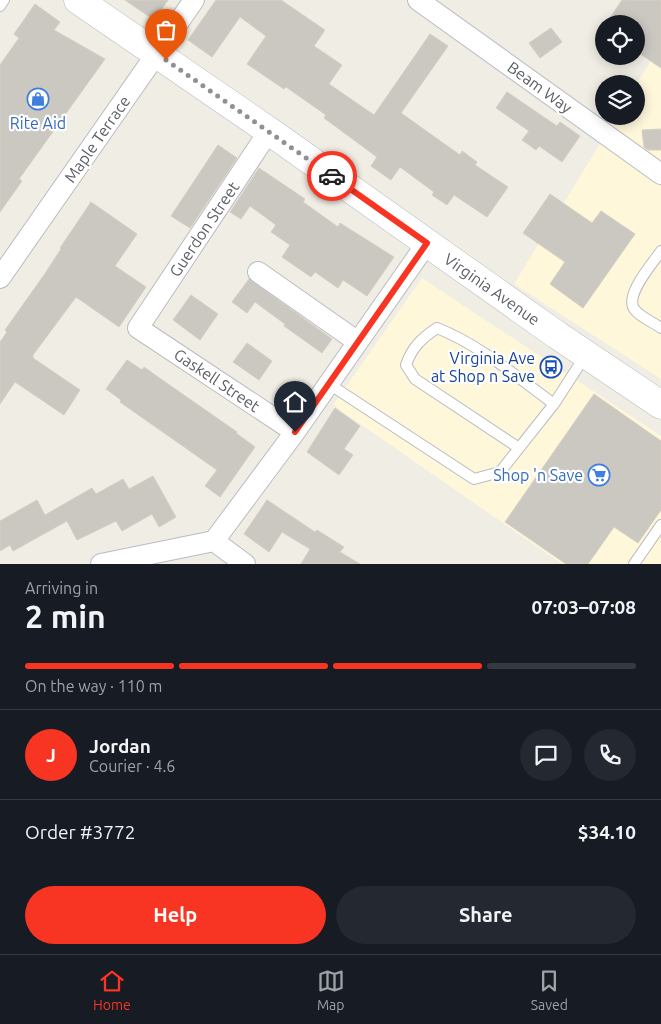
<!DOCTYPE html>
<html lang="en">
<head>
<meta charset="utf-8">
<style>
  :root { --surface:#171b24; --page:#242831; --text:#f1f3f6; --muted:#9ea1a6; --line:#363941; --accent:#f83522 }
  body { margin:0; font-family:Ubuntu,sans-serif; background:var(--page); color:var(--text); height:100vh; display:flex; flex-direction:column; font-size:19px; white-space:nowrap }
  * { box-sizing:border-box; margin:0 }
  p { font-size:16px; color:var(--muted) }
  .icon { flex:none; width:28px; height:28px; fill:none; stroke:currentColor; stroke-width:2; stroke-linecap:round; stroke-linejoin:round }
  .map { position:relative; height:564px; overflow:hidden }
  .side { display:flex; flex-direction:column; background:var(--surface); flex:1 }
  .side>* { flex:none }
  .tools { position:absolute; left:595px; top:15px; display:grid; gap:10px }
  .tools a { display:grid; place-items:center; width:50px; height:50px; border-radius:50%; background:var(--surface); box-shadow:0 2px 12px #0003; font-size:25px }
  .pin { position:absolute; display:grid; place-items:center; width:42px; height:42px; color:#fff; margin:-51px -21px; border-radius:50% 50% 50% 0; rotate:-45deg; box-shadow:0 0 5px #0007 }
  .pin .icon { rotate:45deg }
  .courier { position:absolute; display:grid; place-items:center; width:50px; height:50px; margin:-25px; border:4px solid #f83522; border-radius:50%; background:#fff; color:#222; box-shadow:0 1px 6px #0007 }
  .head em { font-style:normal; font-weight:600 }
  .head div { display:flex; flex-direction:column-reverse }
  .head { display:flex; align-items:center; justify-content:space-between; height:85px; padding:0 25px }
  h1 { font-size:32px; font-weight:600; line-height:38px }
  .bar { display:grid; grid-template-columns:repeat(4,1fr); gap:8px 5px; align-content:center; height:60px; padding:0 25px }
  .bar i { height:6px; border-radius:4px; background:var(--line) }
  .bar .active { background:var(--accent) }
  .bar p { grid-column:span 4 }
  .line { display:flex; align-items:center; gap:12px; padding:0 25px; border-top:1px solid var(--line) }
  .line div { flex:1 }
  .round { display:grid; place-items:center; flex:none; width:52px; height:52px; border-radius:26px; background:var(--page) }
  .primary-button { display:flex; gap:10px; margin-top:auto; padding:10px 25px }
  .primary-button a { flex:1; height:58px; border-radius:30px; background:var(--accent); color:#fff; font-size:20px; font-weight:600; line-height:58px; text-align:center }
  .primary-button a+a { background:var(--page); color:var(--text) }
  .dock { display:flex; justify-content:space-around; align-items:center; height:70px; border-top:1px solid var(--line); background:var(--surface); font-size:14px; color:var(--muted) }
  .dock a { display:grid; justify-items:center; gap:2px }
  .dock .active { color:var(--accent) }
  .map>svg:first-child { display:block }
  .commercial { fill:#fff7da }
  .building { fill:#cbc8c1; stroke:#d5cfc2 }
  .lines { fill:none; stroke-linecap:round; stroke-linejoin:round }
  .lane-casing { stroke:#b9bcc1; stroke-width:12 }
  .street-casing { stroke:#b9bcc1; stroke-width:22 }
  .secondary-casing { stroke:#b9bdc3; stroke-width:29 }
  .lane { stroke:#fff; stroke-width:10 }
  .street { stroke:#fff; stroke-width:20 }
  .secondary { stroke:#fff; stroke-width:28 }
  .done { stroke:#909192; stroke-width:5; stroke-dasharray:0 9 }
  .route { stroke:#f83522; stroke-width:6 }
  .labels { text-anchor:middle; stroke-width:4.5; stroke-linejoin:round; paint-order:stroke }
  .street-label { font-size:16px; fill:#5c6066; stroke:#fff }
  .shop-label { font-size:16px; fill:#366cbe; stroke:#fff }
  .transit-label { font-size:16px; fill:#164399; stroke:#fff; text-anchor:end }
</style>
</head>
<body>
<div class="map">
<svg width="661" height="564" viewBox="0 0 661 564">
  <rect width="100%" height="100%" fill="#f0ede4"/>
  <path class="commercial" d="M661,46V379L514,284L617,116H636V84Z
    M422,278L661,436V564H562L333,405Z"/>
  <path class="building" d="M125,0H168L154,20Z
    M216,0H281L325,30L314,46L342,65L329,84L374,115L430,34L448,46L401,113L460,155L462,151L477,162L475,165L508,187L487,217L454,195L447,205L432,195L434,192L400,167L391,180L371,166L377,157L324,118L326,115L286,87L284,89L247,64L266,36L240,17L212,57L188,40Z
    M622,0H661V68L636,51V24H606Z
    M35,4L60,22L54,30L105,59L19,179L22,181L0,212V65L19,38L14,34Z
    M551,28L562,42L540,58L529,43Z
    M507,92L557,126L560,122L580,136L562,162L539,146L536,150L522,140L529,131L496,108Z
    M661,129V150H648L644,147L642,130Z
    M218,145L237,158L190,228L171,216Z
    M259,168L305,199L303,202L338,227L340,223L394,257L367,296L343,280L338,288L315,272L311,277L282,257L290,245L271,232L276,225L250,206L241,219L230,212Z
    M550,194L592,223L601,211L635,234L583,308L550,284L565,262L523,233Z
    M91,202L137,234L115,266L146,287L119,327L76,297L33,355V358L80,390L64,415L15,382L0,404V342L7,332L5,330L44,275L61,249L60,248Z
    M249,279L332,339L322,353L284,326L285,324L255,302L247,313L232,302Z
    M191,295L218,314L200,340L173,320Z
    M247,343L272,361L259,380L233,362Z
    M127,360L142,370L144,367L158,377L237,432L236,433L255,447L220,497L205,486L217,470L120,402L121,400L106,389Z
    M594,394L661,441V510L638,543L614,527L588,564H566L505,522Z
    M335,408L360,426L344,449L353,455L339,475L307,452Z
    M153,476L176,517L159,527L152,514L122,531L116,521L77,540L67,521L13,551L10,545L0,551V521L37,500L45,515L92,488L96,494L123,479L129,489Z
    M267,500L315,532L317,530L344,547L340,552L360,564H301L310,549L282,532L269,552L244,534Z"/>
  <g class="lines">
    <g class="lane-casing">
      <path id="lane" d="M0,6L4,0
        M661,251C653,263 623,296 635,310C640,317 653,322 661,328
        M329,384L474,479L500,472L554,404L585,356
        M519,448L415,379L406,365C412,347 422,338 437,328C480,345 517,377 554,404
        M634,564L661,525"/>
    </g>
    <g class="street-casing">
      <path id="street" d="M418,0L661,174
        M269,131L138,328L295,432
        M258,272L358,342
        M0,278L194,0
        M214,541L295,432L427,243
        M101,564L214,541L245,564"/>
    </g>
    <g class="secondary-casing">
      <path id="secondary" d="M78,0L269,131L557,335L661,405"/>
    </g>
    <use href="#lane" class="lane"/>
    <use href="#street" class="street"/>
    <use href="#secondary" class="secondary"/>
  </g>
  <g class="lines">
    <path class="done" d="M166,60L332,176"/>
    <path class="route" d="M295,432L427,243L332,176"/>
  </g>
  <defs>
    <g id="shop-ring" transform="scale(1.125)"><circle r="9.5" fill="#fff" stroke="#3f7fe0" stroke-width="1.5"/><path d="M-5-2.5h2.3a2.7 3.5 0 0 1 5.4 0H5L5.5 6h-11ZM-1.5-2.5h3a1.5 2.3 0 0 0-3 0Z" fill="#3f7fe0"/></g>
    <g id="bus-ring" transform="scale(1.125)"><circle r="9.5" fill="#fff" stroke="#1a4fb4" stroke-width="1.5"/><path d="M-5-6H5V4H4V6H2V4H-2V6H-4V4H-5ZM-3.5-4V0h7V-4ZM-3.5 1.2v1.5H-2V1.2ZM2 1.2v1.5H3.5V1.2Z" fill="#1a4fb4"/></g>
    <g id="supermarket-ring" transform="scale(1.125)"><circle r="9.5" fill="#fff" stroke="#3f7fe0" stroke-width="1.5"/><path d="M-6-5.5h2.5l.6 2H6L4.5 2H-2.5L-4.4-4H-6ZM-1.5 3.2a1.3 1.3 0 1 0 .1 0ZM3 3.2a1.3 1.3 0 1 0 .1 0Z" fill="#3f7fe0"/></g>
  </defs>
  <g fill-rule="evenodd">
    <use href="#shop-ring" x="38" y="99"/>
    <use href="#bus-ring" x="551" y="367"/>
    <use href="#supermarket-ring" x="599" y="475"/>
  </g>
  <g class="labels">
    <g class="street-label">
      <text transform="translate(540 87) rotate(36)" y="6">Beam Way</text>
      <text transform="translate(97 139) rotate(-55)" y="6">Maple Terrace</text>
      <text transform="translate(204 229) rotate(-56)" y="6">Guerdon Street</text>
      <text transform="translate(492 289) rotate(35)" y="6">Virginia Avenue</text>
      <text transform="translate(217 380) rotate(34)" y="6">Gaskell Street</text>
    </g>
    <g class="shop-label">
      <text x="38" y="129">Rite Aid</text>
      <text x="583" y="481" text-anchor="end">Shop 'n Save</text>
    </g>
    <g class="transit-label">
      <text x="535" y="364">Virginia Ave<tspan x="535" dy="18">at Shop n Save</tspan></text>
    </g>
  </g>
</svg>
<div class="tools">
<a><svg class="icon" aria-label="locate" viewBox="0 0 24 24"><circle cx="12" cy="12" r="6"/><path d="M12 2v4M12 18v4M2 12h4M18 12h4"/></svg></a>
<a><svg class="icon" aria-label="layers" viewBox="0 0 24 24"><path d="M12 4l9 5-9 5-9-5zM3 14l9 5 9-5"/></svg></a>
</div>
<div class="pin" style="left:166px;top:60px;background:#ea580c"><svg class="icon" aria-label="bag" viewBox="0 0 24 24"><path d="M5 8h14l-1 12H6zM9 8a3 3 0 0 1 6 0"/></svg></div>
<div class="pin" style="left:295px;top:432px;background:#1f2937"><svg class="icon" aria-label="home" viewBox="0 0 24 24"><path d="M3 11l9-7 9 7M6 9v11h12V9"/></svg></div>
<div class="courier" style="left:332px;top:176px"><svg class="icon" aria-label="car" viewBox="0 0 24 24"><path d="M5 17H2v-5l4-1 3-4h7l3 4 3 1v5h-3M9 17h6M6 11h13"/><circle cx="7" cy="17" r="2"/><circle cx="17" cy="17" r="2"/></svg></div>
</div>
<section class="side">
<div class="head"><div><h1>2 min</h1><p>Arriving in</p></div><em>07:03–07:08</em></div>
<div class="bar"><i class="active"></i><i class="active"></i><i class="active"></i><i></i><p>On the way · 110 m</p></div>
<div class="line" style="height:90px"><b class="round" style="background:var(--accent);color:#fff">J</b><div><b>Jordan</b><p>Courier · 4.6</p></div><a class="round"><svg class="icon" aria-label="chat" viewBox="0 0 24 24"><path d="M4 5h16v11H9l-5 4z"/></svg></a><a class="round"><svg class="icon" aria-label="phone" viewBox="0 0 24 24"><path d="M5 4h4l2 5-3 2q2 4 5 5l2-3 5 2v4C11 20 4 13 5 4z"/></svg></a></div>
<div class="line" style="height:65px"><div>Order #3772</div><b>$34.10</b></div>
<div class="primary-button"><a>Help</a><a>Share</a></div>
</section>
<nav class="dock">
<a class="active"><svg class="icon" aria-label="home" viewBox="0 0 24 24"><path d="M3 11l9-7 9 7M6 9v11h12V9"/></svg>Home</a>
<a><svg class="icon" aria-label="map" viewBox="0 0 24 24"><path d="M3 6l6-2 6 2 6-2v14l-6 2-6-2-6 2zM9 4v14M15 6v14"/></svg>Map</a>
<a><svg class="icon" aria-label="saved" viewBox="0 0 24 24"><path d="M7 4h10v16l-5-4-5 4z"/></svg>Saved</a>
</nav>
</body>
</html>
